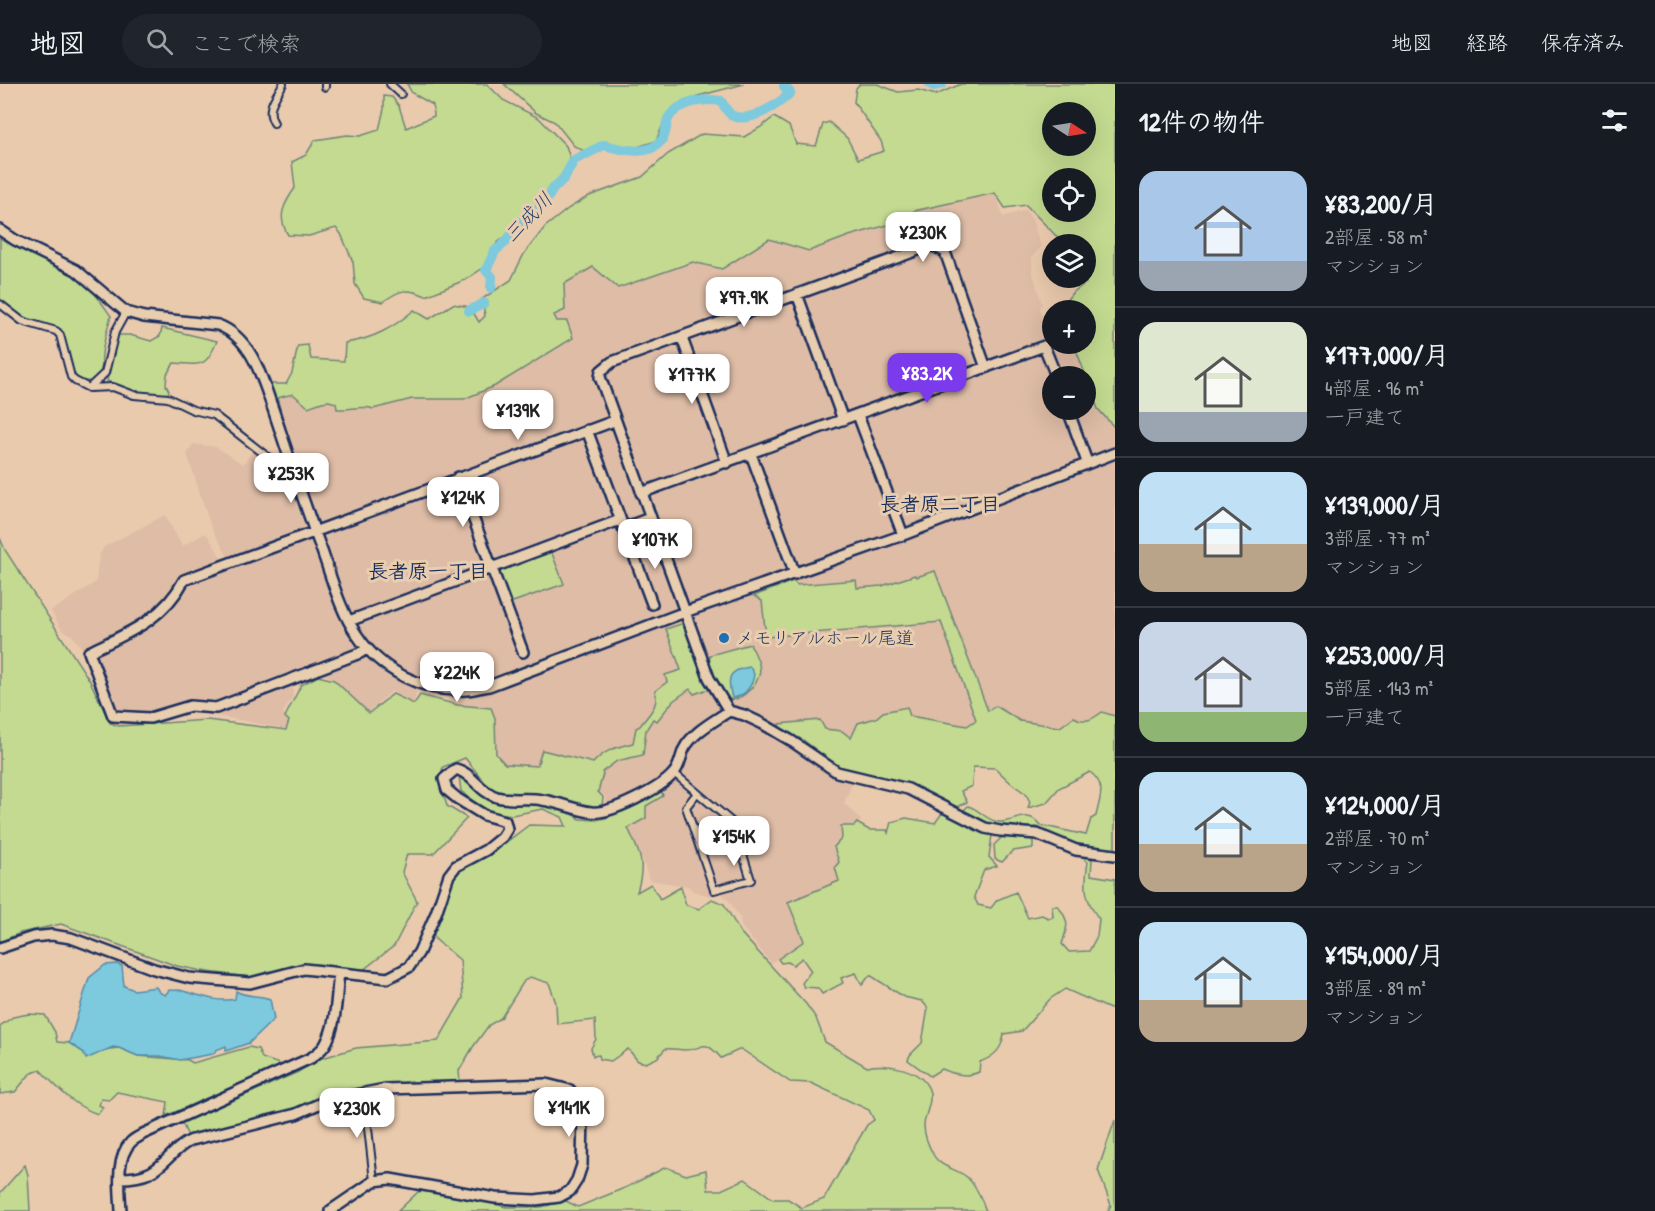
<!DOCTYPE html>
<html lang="ja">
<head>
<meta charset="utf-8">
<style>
	body { margin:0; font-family:"Patrick Hand","Klee One",sans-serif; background:#20242c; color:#f1f3f6; height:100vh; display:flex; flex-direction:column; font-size:22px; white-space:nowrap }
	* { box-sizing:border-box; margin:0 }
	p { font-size:20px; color:#9ea1a6 }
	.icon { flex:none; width:33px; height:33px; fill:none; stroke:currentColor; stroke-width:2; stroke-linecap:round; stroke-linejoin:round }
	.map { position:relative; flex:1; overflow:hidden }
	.sheet { display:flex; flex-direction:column; background:#171b24; width:540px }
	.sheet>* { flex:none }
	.needle { width:39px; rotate:102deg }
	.buttons { position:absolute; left:1042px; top:18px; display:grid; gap:12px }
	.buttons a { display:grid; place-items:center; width:54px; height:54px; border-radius:50%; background:#171b24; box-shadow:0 6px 24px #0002; font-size:30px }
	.price { position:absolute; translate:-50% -51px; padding:0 14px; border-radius:12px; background:#fff; color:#222; font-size:20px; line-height:39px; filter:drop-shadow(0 2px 3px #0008) }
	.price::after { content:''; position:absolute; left:50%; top:36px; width:18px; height:14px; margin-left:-9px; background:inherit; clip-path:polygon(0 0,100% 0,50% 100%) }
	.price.selected { background:#7c3aed; color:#fff }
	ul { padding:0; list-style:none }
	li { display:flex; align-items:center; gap:18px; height:150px; padding:0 24px }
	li+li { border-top:2px solid #363941 }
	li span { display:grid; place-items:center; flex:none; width:168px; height:120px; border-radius:18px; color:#555 }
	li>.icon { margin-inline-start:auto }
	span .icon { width:72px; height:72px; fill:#fffc; stroke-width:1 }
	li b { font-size:26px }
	h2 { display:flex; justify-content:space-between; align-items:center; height:72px; padding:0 24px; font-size:26px }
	header { display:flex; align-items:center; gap:36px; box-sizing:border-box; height:84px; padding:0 30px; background:#171b24; border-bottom:2px solid #363941 }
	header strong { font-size:28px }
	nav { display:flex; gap:33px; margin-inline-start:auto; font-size:21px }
	.search { width:420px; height:54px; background:#20242c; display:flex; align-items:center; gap:15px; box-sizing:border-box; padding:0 21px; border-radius:33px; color:#9ea1a6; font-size:22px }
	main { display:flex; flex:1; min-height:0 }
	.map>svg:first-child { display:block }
	.built { fill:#debca6; fill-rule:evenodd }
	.green { fill:#c3da90; stroke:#6f8477; stroke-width:1.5; fill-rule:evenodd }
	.water { fill:#7dc9dd; stroke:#568baa; stroke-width:1.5 }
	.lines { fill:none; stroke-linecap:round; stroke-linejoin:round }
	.river { stroke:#7dc9dd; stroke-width:10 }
	.street-casing { stroke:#1b2f5e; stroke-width:10 }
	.secondary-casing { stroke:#1b2f5e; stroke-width:14 }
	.street { stroke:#e8cdaf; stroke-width:6 }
	.secondary { stroke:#e8cdaf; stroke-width:9 }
	.poi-dot { fill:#1f6fb2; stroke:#e8cdaf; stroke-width:2 }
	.labels { text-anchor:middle; stroke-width:6; stroke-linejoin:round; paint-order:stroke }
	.poi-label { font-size:18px; fill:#1b2f5e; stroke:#e8cdaf; text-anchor:start }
	.water-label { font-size:20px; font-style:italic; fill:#253e6b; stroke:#e8cdaf }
	.neighbourhood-label { font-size:20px; font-weight:bold; fill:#1b2f5e; stroke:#e8cdaf }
</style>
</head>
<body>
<header>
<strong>地図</strong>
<div class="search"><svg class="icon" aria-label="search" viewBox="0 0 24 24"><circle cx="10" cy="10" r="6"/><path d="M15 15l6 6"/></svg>ここで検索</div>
<nav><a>地図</a><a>経路</a><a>保存済み</a></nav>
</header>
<main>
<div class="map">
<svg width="1115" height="1127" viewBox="0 0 1115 1127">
	<rect width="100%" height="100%" fill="#eacaad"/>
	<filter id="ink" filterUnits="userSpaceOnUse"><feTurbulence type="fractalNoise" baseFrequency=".0167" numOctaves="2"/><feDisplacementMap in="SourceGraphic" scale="12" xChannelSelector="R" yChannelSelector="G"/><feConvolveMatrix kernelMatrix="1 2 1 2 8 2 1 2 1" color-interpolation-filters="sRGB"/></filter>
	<g filter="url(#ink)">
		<path class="built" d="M996 109 1003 133 1025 126 1032 136 1041 163 1032 173V187L1042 220 1040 224 1050 265 1065 260H1074L1098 325 1115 344V632L1103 628 1090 636 1080 637 1074 633 1060 643 1020 637 996 622 967 642 910 632 907 623 883 628 876 634 858 639 852 655 842 647 780 645 803 656 837 682 852 687 853 698 844 719 861 736 834 763 839 779 835 783 840 797 828 803 804 857 771 879 741 842 740 834 730 818 721 809 710 812 693 807 688 802 649 796 642 774 627 744 646 722 663 713 614 727 607 720 605 712 598 708 603 690 542 666 538 682 505 680 496 670 495 634 491 624 458 621 459 616 436 612 417 606 414 619 392 607 368 628 334 595 318 588 293 601V613L283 628 285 633 289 637 286 645 192 627 152 638 118 641 111 637 85 568 72 551 62 546 51 527 96 498 99 471 104 463 165 431 182 462 206 449 221 473H228L211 443 187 370 193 360 216 363 243 380 254 365 282 387 295 381 283 344 285 342 277 314 293 310 308 323 329 317 357 325 412 315H464L495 302 573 255 557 237 554 231 565 226 564 200 593 183 618 204 693 178 722 185 769 154 809 167 914 127ZM1053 292H1086V326H1053Z"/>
		<path class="green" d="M407 0H487L503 16 539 34 566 62 571 77 567 90 543 124 497 159 483 184 465 196 426 212C407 204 400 205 383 218L364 214 355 200 353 178 341 150 336 144 309 152 288 151C277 133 283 121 295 104L292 78 306 71 315 56 347 51 360 52 379 46 384 25V12L392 13 399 22 406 44 434 32 433 21 412 9Z
			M504 0H744L698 12 663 40 656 57 631 65 604 61 586 68 574 62 555 38 536 29Z
			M860 0H877L898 8 918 6 936 11 961 0H1115V344L1098 325 1074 260H1086V226H1059L1072 209 1086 199 1085 194 1086 160H1064L1026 121 1005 124 995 109 914 127 912 134 849 152 809 167 769 155 722 185 693 178 618 204 593 183 564 200 565 226 554 231 557 237H567L573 254 495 302 464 315H412L373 325C364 321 349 326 337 325L336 319 329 317 322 318 308 323 293 310 277 314 285 342 283 344 264 292 267 293 270 300H286L292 289 298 262 308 261 311 275 344 277 345 259C373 255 393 244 414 226L429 235 453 220 470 223 479 238 485 232 482 215 511 196 524 170 545 143 569 124 589 112 642 93 668 70 702 50 744 53 761 43 774 33 789 42 796 60 816 62 823 40 829 38 847 54 858 75 884 67 881 57 854 18 856 4ZM1053 28H1086V62H1053ZM1053 94H1086V128H1053Z
			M0 152C24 169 52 176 76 192 91 202 101 218 111 232 108 244 103 258 102 270 101 276 103 283 100 289 94 302 79 298 72 289L69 269 61 245 23 235 0 219Z
			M162 244 217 257C206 284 202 281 174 279L167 290 166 301 169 307 167 312 154 309 141 310 107 297 112 265 118 251H130L151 257 160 252Z
			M0 454 5 466 90 597 110 639 119 642 207 636 286 646 289 637 285 633 301 601 318 592 334 596 369 629 393 610 414 620 420 611 458 621 491 624 495 634 496 670 505 680 537 682 542 666 593 679C605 666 616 663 633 659L636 644 640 642C648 631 660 621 655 607L667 598 665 591 681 586 666 545 681 540 684 542 708 605 694 610 690 605 673 617 657 637 653 635 646 646 643 671 617 677 602 688 603 690 598 708 603 713 602 722 593 724 539 710 507 711 490 705 465 674 443 683 439 696 447 722 467 734 433 770H407L402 788 417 817 394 862 363 886 302 881 257 894 208 888 177 882 61 840 20 849 0 858Z
			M551 467 564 500 510 519 499 492 501 487Z
			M935 487 988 627 996 622 1020 637 1060 643 1074 633C1085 640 1093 635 1102 628L1115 632V766C1087 764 1061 758 1037 743L1024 745 988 742 962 728 968 722C980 725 986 737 999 738 1015 739 1028 724 1040 741L1086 751 1091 735 1096 732C1100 713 1107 701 1090 688L1059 704 1046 719 1028 724 1030 718 1026 710 1011 699 995 684 973 683 972 702 961 707 967 718 956 724 914 703 837 682 803 656 780 645 779 640 820 636 825 645 842 647 851 654 858 639 876 634 883 628 907 623 910 632 967 642 976 636 941 538 766 553 762 517 754 512 793 497 797 501 856 496 857 504 882 502 915 491 916 493Z
			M750 560C762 581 766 593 745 610 740 614 735 617 728 615 719 601 707 588 710 571Z
			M459 692 464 693 491 717 501 720 537 719 572 729 580 735 596 736 609 733 614 727 661 705 663 712 646 722V734L628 744C640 770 646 778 637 808L651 800 660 815 681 803 686 821 699 825 712 815 724 820 740 848 806 920 816 934 825 958 867 983C887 979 924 984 930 1009 932 1019 925 1030 924 1041 924 1051 929 1063 934 1072 941 1084 959 1085 968 1094 976 1102 982 1116 986 1127H398L418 1108 438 1105 506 1123H541L566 1117 578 1123 627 1103 666 1083 686 1091 706 1086 708 1106H721L745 1095 773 1115H788L802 1124 824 1115 867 1041 874 1036 869 1026 811 999 790 998 741 965 721 974C702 952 705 966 685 966 678 966 672 964 665 965L657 974 646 979 638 977 628 965 611 977 600 975 599 971 593 972 591 964 596 955 595 936 557 940 556 919 549 899 530 893 524 897 501 934 489 941 473 963 459 987 460 997 384 1002 188 1052 182 1039 298 988 319 975 356 964 438 957 463 914 460 876 435 855 433 848 454 794 458 787 489 771 529 741 566 742 562 733 543 725 512 731 486 727 461 707Z
			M943 728 992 751 989 773 997 782 984 786 974 813 978 821 991 824 997 816 1016 808 1028 834 1042 831 1048 834 1053 833 1052 822H1058C1070 838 1068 842 1062 860L1069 868 1089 867 1097 852 1099 835C1084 815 1084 802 1088 778L1085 776V772L1092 775 1091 791 1115 795V924L1110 925 1065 905 1050 915 1022 947 1004 950C1002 965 995 972 980 978L979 988C967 994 953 990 941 985L930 992 908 976 910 971 922 959 928 924 922 917 904 913 870 891 862 901 856 889 841 894 843 899 822 910 818 904 804 903 802 899 811 887 802 874 793 881 788 878 781 879 778 875 804 857 788 818 839 797 835 783 839 778 834 763 842 754 841 742H854L857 739 869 746H887L888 749 891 738 906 734 935 739Z
			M1003 752 1033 755V764L1013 767 1002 778 995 775 994 761Z
			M29 930 45 931 55 948 57 958 69 959 83 968 119 964 138 972 188 976 193 979 249 963 258 965 262 974 282 981 166 1032 168 1018 117 1008 109 1016 101 1015 99 1021 103 1023 98 1030C73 1022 58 1004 40 986L30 990 15 1008 0 1010V942L13 933Z
			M1115 1036V1127H1108L1111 1121 1098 1086Z
			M25 1081 28 1091 30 1127H0V1109Z"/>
		<path class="water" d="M750 583 754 590C753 601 745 613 732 614 727 595 727 586 750 583Z
			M117 880 122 882 124 902 134 906 156 903 159 908 165 911 169 906C173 907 179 905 183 907 199 911 218 919 235 915L236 907C247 914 258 910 270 915L274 935 249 959 226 967V962L216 966 213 970 180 976 160 972H138L119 964 113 963 86 975 83 968 69 959 89 894 105 881Z"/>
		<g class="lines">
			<path class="river" d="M930 0 934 2 942 0
				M491 204 492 193 486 186 495 167 506 158 526 132 544 120 553 105 564 94 574 76 604 61C622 65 647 74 662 56 667 49 665 40 669 33 679 18 705 14 721 17 725 22 727 29 733 32 751 39 779 20 790 9L784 2
				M469 227 484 219"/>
			<g class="street-casing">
				<path id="street" d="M325 0V3
					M390 0 401 10
					M274 39C265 25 276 13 283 0
					M0 220 22 237 56 247 60 251 71 293 75 297 89 304 113 303 134 311 168 314 193 326 214 331 282 384 293 383
					M89 304 105 289 115 248 126 228
					M674 689 733 739 751 796 714 806 686 723 697 709
					M364 1009 374 1097"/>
			</g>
			<g class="secondary-casing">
				<path id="secondary" d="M0 146 15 156 76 186 126 228 144 233 218 241C252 254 262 294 273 325 289 373 304 420 322 467 332 495 340 527 357 551 380 586 424 609 466 606 473 606 481 603 489 602L685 528 903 451 1115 369
					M797 210 843 336
					M682 254 727 379
					M986 284 945 168 932 161 612 278 601 287 600 293 709 594 729 627 744 631 763 640 790 656 837 688 908 705 985 744 1000 747 1037 750 1076 766 1115 771
					M1068 326 1087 378
					M858 331 903 451
					M587 346 652 520
					M751 370 795 490
					M458 393 523 568
					M641 409 1044 262 1056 292
					M623 444 650 434
					M349 537 620 436
					M367 564 360 569 216 624 190 622 150 634 113 632 89 568C128 549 163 536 184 496L614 337
					M0 864 33 853 52 851 71 854 154 885 189 894 250 899 304 885 388 894 409 883 419 868 436 829 449 791 456 782 486 766 502 753 507 745 505 737 484 731 458 715 447 706 444 695 456 685C472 689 479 708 497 713 511 717 528 713 542 716 559 718 575 726 591 728 610 731 661 704 673 690 680 683 680 674 684 665 693 648 713 638 729 627
					M120 1094C130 1094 141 1093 149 1089 166 1081 174 1063 192 1056L296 1030 328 1016 385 1005 546 1000 570 1006 583 1026 582 1081 577 1096 570 1107 559 1113 535 1116 495 1114 390 1095 374 1097 330 1127
					M121 1127C120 1107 115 1074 131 1058 134 1055 139 1053 143 1050L311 974C316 970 322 966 325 961 337 941 336 912 339 889"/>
			</g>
			<use href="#street" class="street"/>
			<use href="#secondary" class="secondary"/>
		</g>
	</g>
	<circle class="poi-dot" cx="724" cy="554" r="6"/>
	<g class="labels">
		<g class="poi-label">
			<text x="736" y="560">メモリアルホール尾道</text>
		</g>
		<g class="water-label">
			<text transform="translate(528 133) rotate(-46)" y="7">三成川</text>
		</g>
		<g class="neighbourhood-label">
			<text x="940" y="427">長者原二丁目</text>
			<text x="428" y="494">長者原一丁目</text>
		</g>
	</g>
</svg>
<div class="buttons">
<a><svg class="needle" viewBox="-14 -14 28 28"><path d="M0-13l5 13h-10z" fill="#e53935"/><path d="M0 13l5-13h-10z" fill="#9ea1a6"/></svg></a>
<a><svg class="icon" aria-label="locate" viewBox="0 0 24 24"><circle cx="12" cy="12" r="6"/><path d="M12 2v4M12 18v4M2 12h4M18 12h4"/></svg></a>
<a><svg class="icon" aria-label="layers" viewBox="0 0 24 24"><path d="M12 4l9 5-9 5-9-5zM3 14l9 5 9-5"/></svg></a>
<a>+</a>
<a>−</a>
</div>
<b class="price" style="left:923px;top:179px">¥230K</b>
<b class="price" style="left:744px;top:244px">¥97.9K</b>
<b class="price selected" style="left:927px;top:320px">¥83.2K</b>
<b class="price" style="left:692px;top:321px">¥177K</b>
<b class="price" style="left:518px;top:357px">¥139K</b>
<b class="price" style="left:291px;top:420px">¥253K</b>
<b class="price" style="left:463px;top:444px">¥124K</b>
<b class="price" style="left:655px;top:486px">¥107K</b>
<b class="price" style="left:457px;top:619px">¥224K</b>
<b class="price" style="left:734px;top:783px">¥154K</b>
<b class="price" style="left:569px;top:1054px">¥141K</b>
<b class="price" style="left:357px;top:1055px">¥230K</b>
</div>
<section class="sheet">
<h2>12件の物件<svg class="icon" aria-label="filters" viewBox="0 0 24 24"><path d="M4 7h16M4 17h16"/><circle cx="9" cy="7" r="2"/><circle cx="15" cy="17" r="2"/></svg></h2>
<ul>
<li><span style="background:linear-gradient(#a9c7e8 75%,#9aa5b1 0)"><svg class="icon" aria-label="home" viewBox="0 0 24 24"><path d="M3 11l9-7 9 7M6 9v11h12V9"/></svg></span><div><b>¥83,200/月</b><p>2部屋 · 58 m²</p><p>マンション</p></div></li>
<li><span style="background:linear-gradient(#dfe7d0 75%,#9aa5b1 0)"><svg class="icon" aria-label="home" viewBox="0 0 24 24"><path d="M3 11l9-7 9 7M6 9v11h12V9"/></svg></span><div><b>¥177,000/月</b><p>4部屋 · 96 m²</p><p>一戸建て</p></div></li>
<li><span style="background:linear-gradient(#bfe0f5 60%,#b9a48a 0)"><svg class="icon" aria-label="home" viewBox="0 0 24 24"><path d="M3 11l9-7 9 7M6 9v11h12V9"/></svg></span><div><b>¥139,000/月</b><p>3部屋 · 77 m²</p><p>マンション</p></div></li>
<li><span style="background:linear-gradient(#c9d6e8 75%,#8fb573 0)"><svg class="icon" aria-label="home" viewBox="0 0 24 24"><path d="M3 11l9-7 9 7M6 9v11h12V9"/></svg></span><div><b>¥253,000/月</b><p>5部屋 · 143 m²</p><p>一戸建て</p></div></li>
<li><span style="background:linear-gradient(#bfe0f5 60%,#b9a48a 0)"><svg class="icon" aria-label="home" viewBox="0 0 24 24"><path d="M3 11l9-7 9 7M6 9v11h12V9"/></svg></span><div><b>¥124,000/月</b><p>2部屋 · 70 m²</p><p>マンション</p></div></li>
<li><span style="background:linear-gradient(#bfe0f5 65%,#b9a48a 0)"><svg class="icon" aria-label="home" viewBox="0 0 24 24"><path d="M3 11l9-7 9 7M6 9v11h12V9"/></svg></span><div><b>¥154,000/月</b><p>3部屋 · 89 m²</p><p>マンション</p></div></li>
</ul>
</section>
</main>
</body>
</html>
